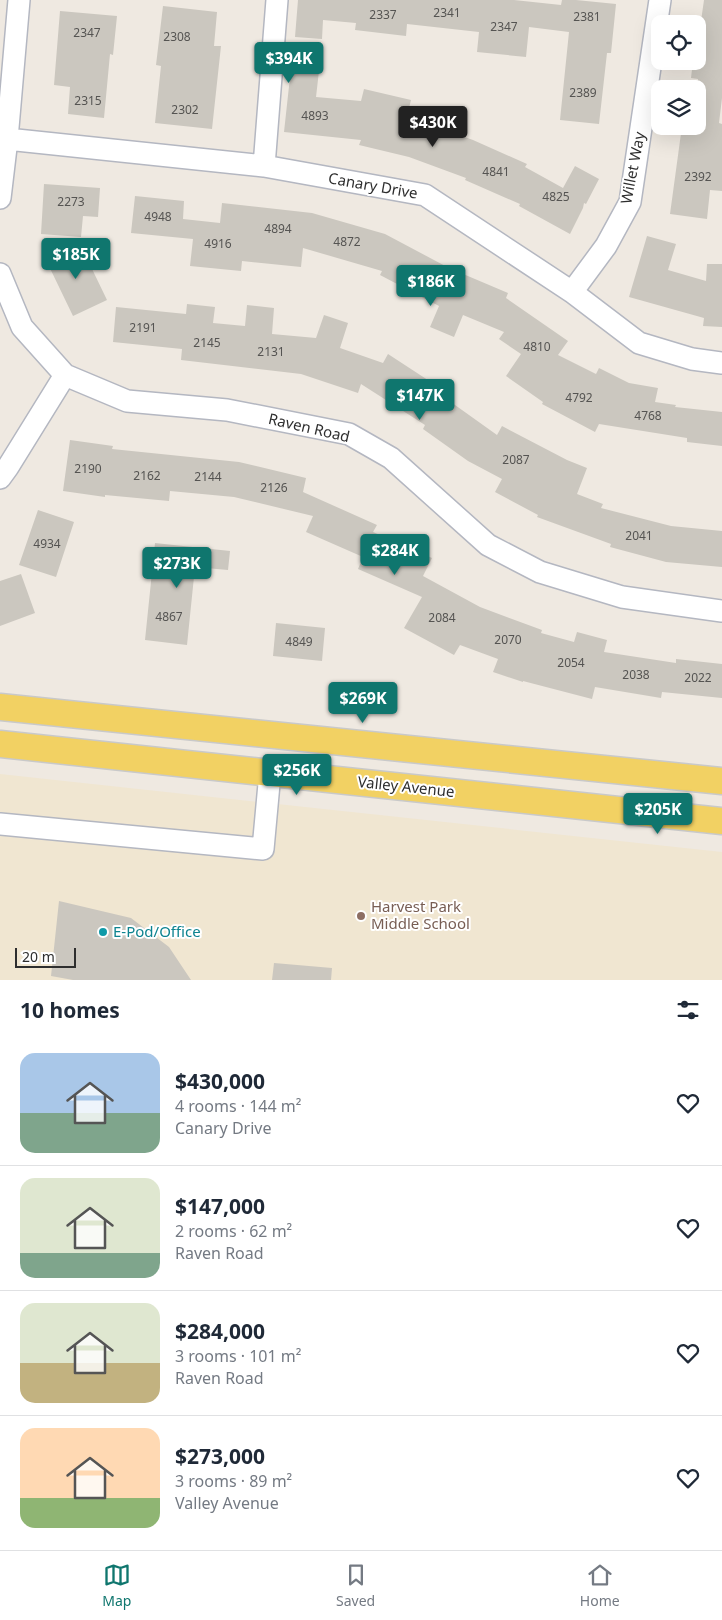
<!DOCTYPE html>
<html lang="en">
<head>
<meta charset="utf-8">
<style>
	body { margin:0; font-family:"Noto Sans",sans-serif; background:#f2f2f3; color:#1f2937; height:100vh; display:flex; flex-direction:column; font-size:19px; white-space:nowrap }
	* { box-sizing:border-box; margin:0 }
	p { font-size:16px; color:#747a83 }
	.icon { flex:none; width:28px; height:28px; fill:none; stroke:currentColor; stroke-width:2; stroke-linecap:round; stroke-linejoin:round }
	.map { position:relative; height:980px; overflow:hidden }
	.sheet { display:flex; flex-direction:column; background:#fff; flex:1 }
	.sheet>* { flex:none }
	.controls { position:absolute; left:651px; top:15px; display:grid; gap:10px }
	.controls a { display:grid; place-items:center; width:55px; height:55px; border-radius:10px; background:#fff; box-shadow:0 5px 20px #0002; font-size:25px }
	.scale { position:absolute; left:15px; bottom:12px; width:61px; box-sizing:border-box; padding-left:5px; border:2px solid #2e2e2e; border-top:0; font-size:14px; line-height:18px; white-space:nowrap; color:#2e2e2e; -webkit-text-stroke:4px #fff; paint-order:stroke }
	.price { position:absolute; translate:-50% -42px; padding:0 11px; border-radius:5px; background:#0f766e; color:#fff; font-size:16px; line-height:32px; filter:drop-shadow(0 1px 2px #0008) }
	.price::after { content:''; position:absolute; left:50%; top:30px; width:15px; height:11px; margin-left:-8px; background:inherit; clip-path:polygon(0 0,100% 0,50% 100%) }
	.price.active { background:#222; color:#fff }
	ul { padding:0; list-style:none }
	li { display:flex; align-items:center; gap:15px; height:125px; padding:0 20px }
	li+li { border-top:1px solid #e0e1e3 }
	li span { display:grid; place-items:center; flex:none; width:140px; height:100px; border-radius:15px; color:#555 }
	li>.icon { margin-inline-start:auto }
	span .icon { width:60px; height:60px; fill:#fffc; stroke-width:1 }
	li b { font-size:21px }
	h2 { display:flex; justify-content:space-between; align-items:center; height:60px; padding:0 20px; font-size:21px }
	.tab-bar { display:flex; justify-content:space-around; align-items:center; height:70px; border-top:1px solid #e0e1e3; background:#fff; font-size:14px; color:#747a83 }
	.tab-bar a { display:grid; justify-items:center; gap:2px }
	.tab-bar .active { color:#0f766e }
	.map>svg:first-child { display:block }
	.education { fill:#f0e6d1 }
	.building { fill:#cbc7bf }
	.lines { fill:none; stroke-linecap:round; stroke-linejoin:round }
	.minor-casing { stroke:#b4b7c1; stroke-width:24 }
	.major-casing { stroke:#c9c9c9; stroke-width:29 }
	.minor { stroke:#fff; stroke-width:21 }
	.major { stroke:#f2d163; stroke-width:26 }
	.education-dot { fill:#8d6e63; stroke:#fff; stroke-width:2 }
	.culture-dot { fill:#0f9aa8; stroke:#fff; stroke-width:2 }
	.labels { text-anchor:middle; stroke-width:4; stroke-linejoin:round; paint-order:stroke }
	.number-label { font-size:12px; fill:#555452 }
	.street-label { font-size:15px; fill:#2e2e2e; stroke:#fff }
	.education-label { font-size:15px; fill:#785e54; stroke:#fff; text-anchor:start }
	.culture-label { font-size:15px; fill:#0d838f; stroke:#fff; text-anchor:start }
</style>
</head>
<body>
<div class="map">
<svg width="722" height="980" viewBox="0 0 722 980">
	<rect width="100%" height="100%" fill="#efe9e1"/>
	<path class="education" d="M0 774 722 852V980H0Z"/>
	<path class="building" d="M298 0H514L561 5 562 0H576L616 4 611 53H607L599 124 560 120 569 32 529 27 526 57 477 52 479 32 407 24 406 36 355 30 356 23 323 20 322 39 295 37Z
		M704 0H722V98L719 123 722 124V191L710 190 707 219 670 214 682 126H698V79L691 78 693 61H698V21H701Z
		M163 6 217 12 214 46H221L212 129 155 123 161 66 156 65Z
		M60 11 117 16 113 55 110 54 104 118 68 114 70 87 54 85Z
		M291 68 319 71 316 97 361 101 364 89 411 100 407 116 473 140 527 164 525 167 563 188 575 166 599 179 586 204 584 203 583 208 570 234 519 206 520 204 465 180 466 178 409 157 359 145 361 140 284 132Z
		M44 184 100 188 98 217 83 216 81 237 41 234Z
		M135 196 184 201 183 219 220 223 222 203 312 213 385 234 449 268 508 293 506 298 568 341 558 355 596 374 599 368 629 383 658 388 655 402 676 405 675 407 722 412V446L687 442V438L599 424 595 432 542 404 543 402 506 376 521 354 499 339 504 332 463 315 454 337 430 327 439 306 380 275 382 271 303 248 301 267 242 261 241 271 190 266 193 239 131 233Z
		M647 236 676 244 668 270 706 281 707 264H722V327L703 326 704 318 629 297Z
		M80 244 107 300 73 316 46 260Z
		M187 304 215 307 213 323 245 326 247 305 274 308 272 334 316 338 324 315 348 323 340 348 383 363 388 354 437 386 434 390 497 435 502 426 567 460 587 468 577 494 603 504 601 508 671 526 722 531V567L666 562 610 547 611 544 537 517 538 515 495 492 502 479 468 461 423 429 425 425 361 384 358 393 301 374 181 360 182 349 113 342 116 307 186 314Z
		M70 440 113 446 112 449 239 462 306 478 303 492 377 525 373 532 432 558 423 576 480 607 542 630 541 633 574 642 577 632 607 640 604 652 676 663V659L722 664V698L662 692 661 698 595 687 592 699 523 681V682L493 672 498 659 460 645 454 655 404 628 422 597 358 569 363 557 306 532 313 516 234 497 170 491 169 501 105 495V497L63 491Z
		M38 510 74 522 56 577 19 565Z
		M155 543 230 551 228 570 195 567 187 645 145 640Z
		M21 574 35 613 0 626V581Z
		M276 623 325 628 322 661 273 656Z
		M59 901 131 918 169 947 191 980H73L51 976Z
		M274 963 332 968 331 980H272Z"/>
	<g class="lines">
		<g class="minor-casing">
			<path id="minor" d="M7 139 264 166 425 195 572 292 639 343 692 359 722 363
				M264 166 277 0
				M0 198 7 139 19 0
				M0 274 22 327 65 375 127 401 227 410 349 434 391 458 488 545 540 572 622 597 722 611
				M572 292 606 246 630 202 660 0
				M0 478 8 467 65 375
				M0 824 263 849 270 773"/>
		</g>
		<g class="major-casing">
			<path id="major" d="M0 707 722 781
				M0 744 722 821"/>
		</g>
		<use href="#minor" class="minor"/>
		<use href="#major" class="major"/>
	</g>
	<circle class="education-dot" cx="361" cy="916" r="5"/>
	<circle class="culture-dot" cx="103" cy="932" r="5"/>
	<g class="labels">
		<g class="number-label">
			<text x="447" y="17">2341</text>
			<text x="383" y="19">2337</text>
			<text x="587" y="21">2381</text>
			<text x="504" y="31">2347</text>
			<text x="87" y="37">2347</text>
			<text x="177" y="41">2308</text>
			<text x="583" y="97">2389</text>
			<text x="88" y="105">2315</text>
			<text x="185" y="114">2302</text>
			<text x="315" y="120">4893</text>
			<text x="496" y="176">4841</text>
			<text x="698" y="181">2392</text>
			<text x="556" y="201">4825</text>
			<text x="71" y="206">2273</text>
			<text x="158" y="221">4948</text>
			<text x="278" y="233">4894</text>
			<text x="347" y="246">4872</text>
			<text x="218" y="248">4916</text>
			<text x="143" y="332">2191</text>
			<text x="207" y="347">2145</text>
			<text x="537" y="351">4810</text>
			<text x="271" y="356">2131</text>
			<text x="579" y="402">4792</text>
			<text x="648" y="420">4768</text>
			<text x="516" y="464">2087</text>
			<text x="88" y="473">2190</text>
			<text x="147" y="480">2162</text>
			<text x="208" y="481">2144</text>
			<text x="274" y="492">2126</text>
			<text x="639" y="540">2041</text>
			<text x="47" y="548">4934</text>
			<text x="169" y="621">4867</text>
			<text x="442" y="622">2084</text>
			<text x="508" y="644">2070</text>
			<text x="299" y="646">4849</text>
			<text x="571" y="667">2054</text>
			<text x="636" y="679">2038</text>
			<text x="698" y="682">2022</text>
		</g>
		<g class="street-label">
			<text transform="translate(633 168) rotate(-79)" y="5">Willet Way</text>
			<text transform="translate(373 186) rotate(10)" y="5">Canary Drive</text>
			<text transform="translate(309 428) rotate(13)" y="5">Raven Road</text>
			<text transform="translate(406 787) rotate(6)" y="5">Valley Avenue</text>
		</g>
		<g class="education-label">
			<text x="371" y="912">Harvest Park<tspan x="371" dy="17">Middle School</tspan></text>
		</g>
		<g class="culture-label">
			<text x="113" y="937">E-Pod/Office</text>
		</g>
	</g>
</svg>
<div class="controls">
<a><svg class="icon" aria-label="locate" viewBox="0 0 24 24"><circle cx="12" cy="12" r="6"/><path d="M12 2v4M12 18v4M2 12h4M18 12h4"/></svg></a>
<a><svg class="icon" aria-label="layers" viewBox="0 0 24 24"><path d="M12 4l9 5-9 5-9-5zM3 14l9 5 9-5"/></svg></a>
</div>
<div class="scale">20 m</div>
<b class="price" style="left:289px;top:84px">$394K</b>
<b class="price active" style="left:433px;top:148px">$430K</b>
<b class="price" style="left:76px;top:280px">$185K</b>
<b class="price" style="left:431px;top:307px">$186K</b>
<b class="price" style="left:420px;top:421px">$147K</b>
<b class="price" style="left:395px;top:576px">$284K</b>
<b class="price" style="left:177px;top:589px">$273K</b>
<b class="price" style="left:363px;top:724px">$269K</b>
<b class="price" style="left:297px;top:796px">$256K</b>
<b class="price" style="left:658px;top:835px">$205K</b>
</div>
<section class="sheet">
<h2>10 homes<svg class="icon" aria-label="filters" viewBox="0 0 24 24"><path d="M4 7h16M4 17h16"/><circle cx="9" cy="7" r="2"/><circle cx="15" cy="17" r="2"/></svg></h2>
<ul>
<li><span style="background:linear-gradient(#a9c7e8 60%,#7fa58c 0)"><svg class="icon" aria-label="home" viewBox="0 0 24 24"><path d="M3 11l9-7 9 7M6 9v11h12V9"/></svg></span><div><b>$430,000</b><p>4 rooms · 144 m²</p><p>Canary Drive</p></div><svg class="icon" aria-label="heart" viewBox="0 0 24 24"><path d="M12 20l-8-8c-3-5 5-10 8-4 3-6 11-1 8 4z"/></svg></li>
<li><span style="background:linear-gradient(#dfe7d0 75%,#7fa58c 0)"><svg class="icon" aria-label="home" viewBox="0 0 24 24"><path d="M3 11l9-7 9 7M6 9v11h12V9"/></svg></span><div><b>$147,000</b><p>2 rooms · 62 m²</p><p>Raven Road</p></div><svg class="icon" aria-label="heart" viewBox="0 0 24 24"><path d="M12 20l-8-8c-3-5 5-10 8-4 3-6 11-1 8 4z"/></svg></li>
<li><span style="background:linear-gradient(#dfe7d0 60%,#c2b280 0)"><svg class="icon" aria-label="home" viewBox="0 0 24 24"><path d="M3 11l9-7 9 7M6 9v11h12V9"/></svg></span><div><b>$284,000</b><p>3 rooms · 101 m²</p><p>Raven Road</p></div><svg class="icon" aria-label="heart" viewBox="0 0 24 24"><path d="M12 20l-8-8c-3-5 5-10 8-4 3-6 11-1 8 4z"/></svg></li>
<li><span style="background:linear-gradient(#ffd9b3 70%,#8fb573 0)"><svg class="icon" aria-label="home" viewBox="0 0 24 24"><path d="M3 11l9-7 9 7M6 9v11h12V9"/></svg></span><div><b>$273,000</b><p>3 rooms · 89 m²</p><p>Valley Avenue</p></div><svg class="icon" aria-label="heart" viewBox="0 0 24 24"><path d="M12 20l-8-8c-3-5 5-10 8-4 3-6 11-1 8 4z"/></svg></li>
</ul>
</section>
<nav class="tab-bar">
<a class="active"><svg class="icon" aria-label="map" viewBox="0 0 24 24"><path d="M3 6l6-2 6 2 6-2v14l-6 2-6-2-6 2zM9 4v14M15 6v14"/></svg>Map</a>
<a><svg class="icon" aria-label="saved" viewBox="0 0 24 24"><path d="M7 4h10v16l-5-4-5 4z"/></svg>Saved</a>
<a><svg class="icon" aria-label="home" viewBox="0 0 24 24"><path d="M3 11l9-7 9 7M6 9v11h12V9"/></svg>Home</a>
</nav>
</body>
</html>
